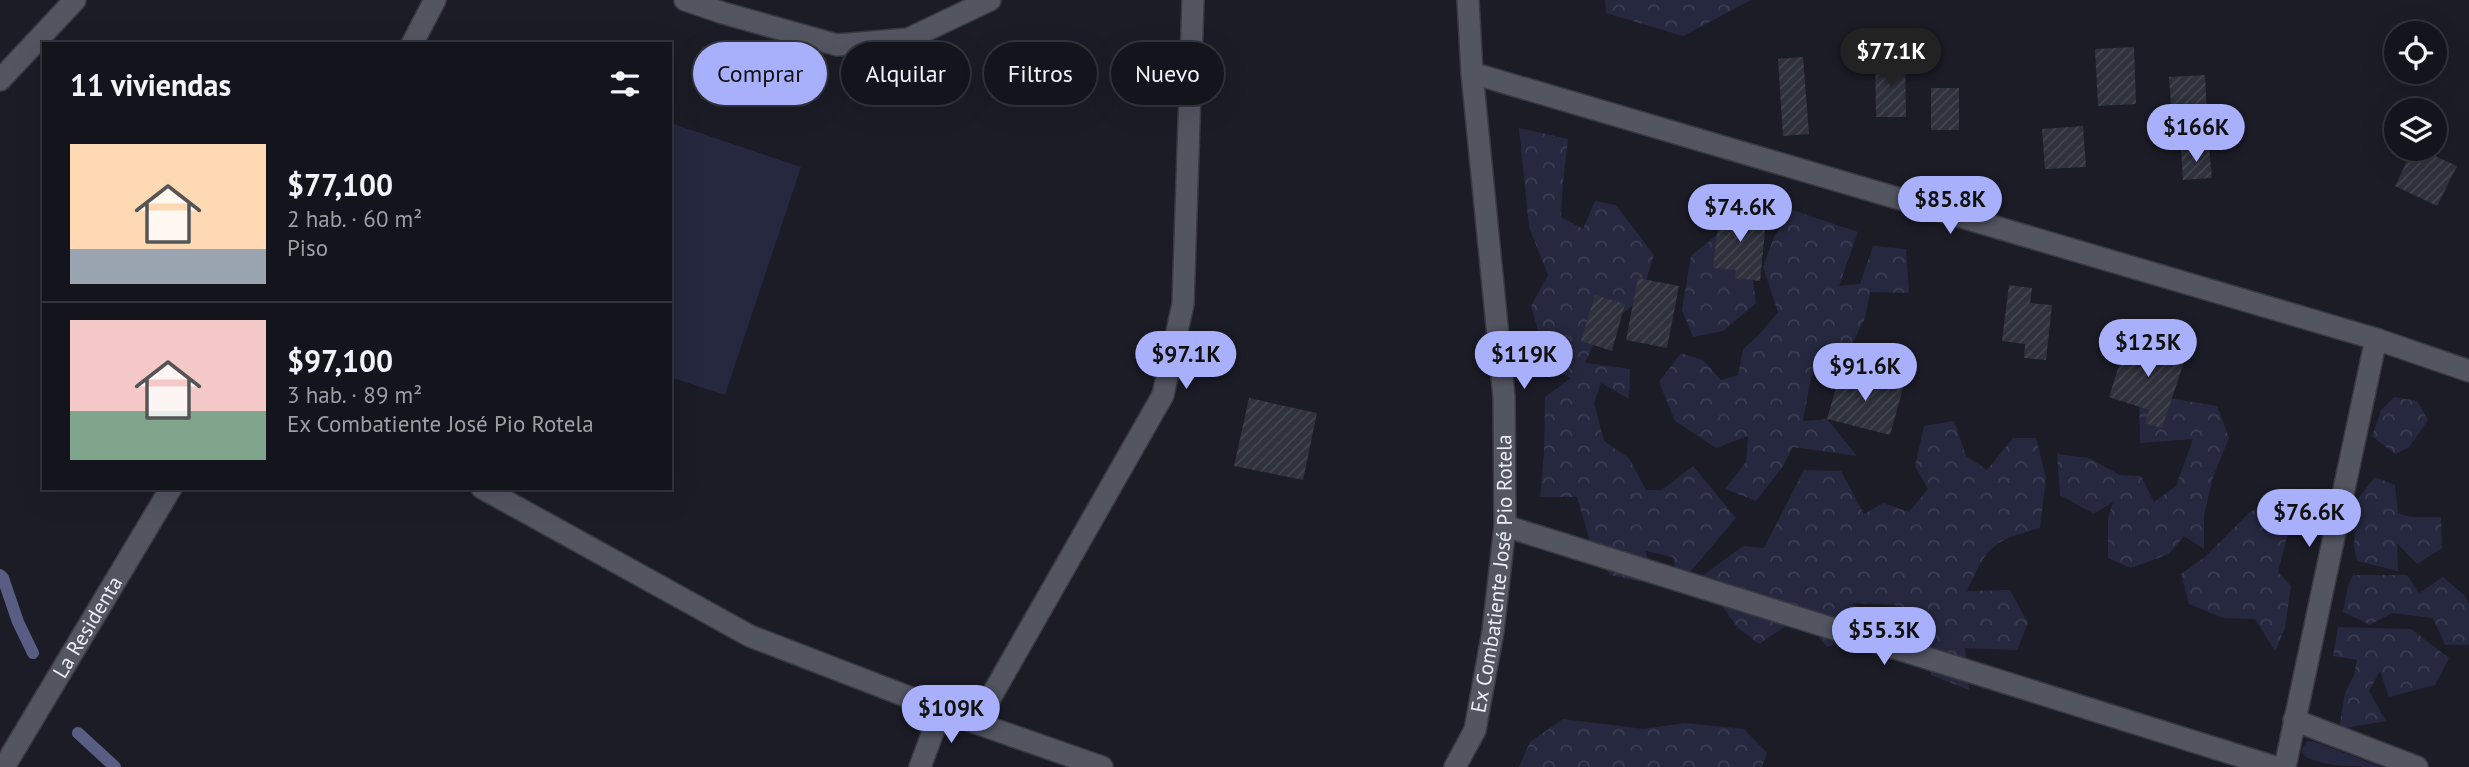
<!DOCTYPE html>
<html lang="es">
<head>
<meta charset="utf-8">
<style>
	body { margin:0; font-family:"PT Sans",sans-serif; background:#1d1e25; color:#f1f3f6; height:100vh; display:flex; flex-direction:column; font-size:26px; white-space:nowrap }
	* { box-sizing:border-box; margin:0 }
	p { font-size:23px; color:#9d9fa3 }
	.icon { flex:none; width:38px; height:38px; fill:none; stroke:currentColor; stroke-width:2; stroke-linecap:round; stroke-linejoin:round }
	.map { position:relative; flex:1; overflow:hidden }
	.details { position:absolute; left:42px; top:42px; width:630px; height:448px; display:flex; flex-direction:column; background:#14151c; border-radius:0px; box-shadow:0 7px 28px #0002,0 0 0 2px #33343b }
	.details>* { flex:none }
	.top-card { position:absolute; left:693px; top:42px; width:665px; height:63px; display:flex; gap:14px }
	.buttons { position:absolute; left:2384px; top:21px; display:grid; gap:14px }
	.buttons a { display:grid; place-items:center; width:63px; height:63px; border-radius:50%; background:#14151c; box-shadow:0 7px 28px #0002,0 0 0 2px #33343b; font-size:35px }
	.price { position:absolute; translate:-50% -60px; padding:0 16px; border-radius:24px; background:#a8b0fc; color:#111; font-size:23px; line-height:46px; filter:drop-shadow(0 2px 4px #0008) }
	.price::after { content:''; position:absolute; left:50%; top:42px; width:21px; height:16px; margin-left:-10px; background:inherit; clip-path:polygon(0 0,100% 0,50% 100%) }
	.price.current { background:#222; color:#fff }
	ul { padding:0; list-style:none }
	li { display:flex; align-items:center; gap:21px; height:175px; padding:0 28px }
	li+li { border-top:2px solid #33343b }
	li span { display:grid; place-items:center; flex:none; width:196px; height:140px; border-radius:0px; color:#555 }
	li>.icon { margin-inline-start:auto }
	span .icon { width:84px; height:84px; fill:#fffc; stroke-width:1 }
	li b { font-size:30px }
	h2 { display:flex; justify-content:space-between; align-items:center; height:84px; padding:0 28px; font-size:30px }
	.chip { padding:0 24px; border-radius:32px; background:#14151c; box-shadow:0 7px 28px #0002,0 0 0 2px #33343b; font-size:24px; line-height:63px }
	.chip.current { background:#a8b0fc; color:#111 }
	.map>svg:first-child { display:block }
	.grass { fill:#26283f }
	.park { fill:url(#park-crowns) }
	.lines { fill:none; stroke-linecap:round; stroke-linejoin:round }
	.stream { stroke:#585d84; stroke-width:12 }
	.building { fill:url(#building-hatch) }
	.minor-casing { stroke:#383941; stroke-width:24 }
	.minor { stroke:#535561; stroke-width:21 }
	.labels { text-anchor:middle; stroke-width:5; stroke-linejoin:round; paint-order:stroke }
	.street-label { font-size:21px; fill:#ebecf4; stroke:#12131c }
</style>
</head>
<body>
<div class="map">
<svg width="2469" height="767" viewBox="0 0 2469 767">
	<defs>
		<pattern id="park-crowns" width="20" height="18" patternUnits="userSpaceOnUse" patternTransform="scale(1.75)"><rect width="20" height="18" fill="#26283f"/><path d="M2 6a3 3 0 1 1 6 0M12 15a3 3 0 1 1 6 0" fill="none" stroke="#3b3d52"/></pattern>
		<pattern id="building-hatch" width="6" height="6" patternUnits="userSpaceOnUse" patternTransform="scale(1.75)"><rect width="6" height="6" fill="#2f313c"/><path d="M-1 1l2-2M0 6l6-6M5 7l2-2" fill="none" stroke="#43454f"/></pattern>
	</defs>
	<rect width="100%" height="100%" fill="#1b1c26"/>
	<path class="grass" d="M670 123 801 167 725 395 670 377Z
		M2308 741H2313L2381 767C2365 767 2279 767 2308 741Z"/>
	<path class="park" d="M1605 0H1751L1683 36 1606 13Z
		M1519 128 1568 139 1563 182 1561 217 1583 229 1595 201 1616 205 1654 255 1640 299 1599 333 1585 363 1630 369 1629 399 1601 383 1594 403 1604 441 1629 458 1646 490H1662L1693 466 1736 518 1678 586 1673 557 1646 551 1652 584 1610 575 1590 541 1577 497H1540L1544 453 1545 397 1571 378 1548 367 1531 306 1548 275 1529 227Z
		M1792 210 1858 232 1839 286 1860 284 1873 246 1906 249 1909 293 1870 292 1865 318 1846 356 1823 353 1811 377 1803 421 1827 419 1857 456 1793 447 1783 466 1756 501 1725 489 1746 462 1748 436 1716 448 1675 421 1659 382 1681 353 1703 360 1721 380 1738 375 1743 349 1759 335 1778 312 1763 267 1774 237Z
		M1719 233 1751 266 1756 303 1723 331 1693 337 1682 310 1691 256Z
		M2139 393 2217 406 2229 438 2213 477 2204 515V549L2184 536 2169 554 2131 568 2108 558V518L2113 502 2094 514 2060 495 2057 454 2089 458 2120 475 2141 476 2154 502 2176 486 2193 439 2140 443Z
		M2394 397 2417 401 2428 420 2409 447 2395 454 2372 436 2381 410Z
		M1954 421 1966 456 1987 470 2013 438H2036L2046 478 2040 528C1992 541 1988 545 1967 591L2010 590 2028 623 2017 650 1965 648 1969 690 1931 675 1925 633 1896 637V605L1853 603 1868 636 1827 647 1801 616 1759 644 1738 628 1701 577 1743 546 1764 548 1804 470 1841 471 1864 514 1883 503 1909 512 1928 489 1915 466 1924 426Z
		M2375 477 2395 485 2398 513 2410 517H2441L2442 548 2417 564 2397 543 2398 571 2357 561 2354 547 2356 501Z
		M2283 496 2290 525 2278 572 2291 586 2285 628 2275 651 2255 619 2223 618 2189 604 2181 574 2205 557 2250 512Z
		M2353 575H2407L2419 593 2443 577 2465 596 2469 604V645H2445L2433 618 2392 613 2370 625 2343 612 2348 586Z
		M2338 627 2411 629 2449 658 2435 685 2389 697 2380 671 2369 691 2386 721 2339 729 2345 693 2354 675 2357 660 2333 656Z
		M1563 719 1644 729 1684 723 1744 729 1767 753 1762 767H1519L1530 742Z"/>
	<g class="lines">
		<path class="stream" d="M0 575 3 578 18 622 33 653
			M78 733 115 767"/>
	</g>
	<path class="building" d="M2134 47 2136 104 2098 106 2095 49Z
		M1803 57 1809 134 1783 136 1778 59Z
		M1905 58 1906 117H1876L1875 59Z
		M2205 75 2207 114 2172 116 2169 77Z
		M1931 88H1959V130H1931Z
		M2083 126 2086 167 2045 169 2042 129Z
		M2209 147 2212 178 2183 180 2181 149Z
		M2413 149H2420L2457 166 2437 206 2395 186Z
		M1720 208 1747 210 1746 219 1766 221 1760 281 1735 278 1736 270 1713 268Z
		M1638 278 1679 286 1667 348 1626 340Z
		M2009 285 2032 288 2030 303 2052 305 2046 360 2024 358 2025 344 2002 341Z
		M1595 295 1625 304 1612 351 1581 341Z
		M2128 337 2186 356 2162 428 2145 423 2149 410 2109 397Z
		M1841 371 1903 388 1890 435 1827 419Z
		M1249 398 1317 413 1303 480 1234 466Z"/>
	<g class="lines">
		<g class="minor-casing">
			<g id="minor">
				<path d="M685 0 723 13 837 45 908 39 990 0"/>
				<path d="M412 44 435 0"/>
				<path d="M1472 73 2376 339 2469 371"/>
				<path d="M0 80 75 0"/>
				<path d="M482 488 750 636 976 723 1102 767"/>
				<path d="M1505 526 2275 767"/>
				<path d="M2294 720 2417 767"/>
				<path d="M976 723 1163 395 1183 304 1193 0"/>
				<path id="s1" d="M4 767 171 488"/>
				<path d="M920 767 941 710"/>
				<path id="s2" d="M1455 767 1475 730 1493 631 1505 526 1504 397 1472 73 1468 0"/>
				<path d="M2285 767 2376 339"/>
			</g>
		</g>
		<use href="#minor" class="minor"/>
	</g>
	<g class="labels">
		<g class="street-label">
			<text dy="7" stroke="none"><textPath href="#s2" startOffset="200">Ex Combatiente José Pio Rotela</textPath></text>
			<text dy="7" stroke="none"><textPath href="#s1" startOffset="163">La Residenta</textPath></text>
		</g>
	</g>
</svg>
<div class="buttons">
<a><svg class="icon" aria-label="locate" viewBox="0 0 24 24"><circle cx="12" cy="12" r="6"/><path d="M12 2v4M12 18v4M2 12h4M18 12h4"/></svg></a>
<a><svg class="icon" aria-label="layers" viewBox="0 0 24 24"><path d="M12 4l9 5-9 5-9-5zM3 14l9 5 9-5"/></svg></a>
</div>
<b class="price current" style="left:1891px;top:88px">$77.1K</b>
<b class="price" style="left:2196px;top:164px">$166K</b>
<b class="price" style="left:1950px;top:236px">$85.8K</b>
<b class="price" style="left:1740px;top:244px">$74.6K</b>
<b class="price" style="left:2148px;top:379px">$125K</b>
<b class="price" style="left:1186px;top:391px">$97.1K</b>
<b class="price" style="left:1524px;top:391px">$119K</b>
<b class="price" style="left:1865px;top:403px">$91.6K</b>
<b class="price" style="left:2309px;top:549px">$76.6K</b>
<b class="price" style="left:1884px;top:667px">$55.3K</b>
<b class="price" style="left:951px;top:745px">$109K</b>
<div class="top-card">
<a class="chip current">Comprar</a>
<a class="chip">Alquilar</a>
<a class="chip">Filtros</a>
<a class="chip">Nuevo</a>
</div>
<section class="details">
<h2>11 viviendas<svg class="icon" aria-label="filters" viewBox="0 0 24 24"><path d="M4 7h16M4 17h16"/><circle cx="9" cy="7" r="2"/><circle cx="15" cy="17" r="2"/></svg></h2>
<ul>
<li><span style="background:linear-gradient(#ffd9b3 75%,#9aa5b1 0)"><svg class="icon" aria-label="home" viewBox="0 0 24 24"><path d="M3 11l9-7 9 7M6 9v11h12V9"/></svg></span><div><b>$77,100</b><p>2 hab. · 60 m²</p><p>Piso</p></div></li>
<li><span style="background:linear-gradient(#f6c9c9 65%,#7fa58c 0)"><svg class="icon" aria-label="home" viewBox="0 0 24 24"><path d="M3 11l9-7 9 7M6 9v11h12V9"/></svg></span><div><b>$97,100</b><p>3 hab. · 89 m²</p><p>Ex Combatiente José Pio Rotela</p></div></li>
</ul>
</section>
</div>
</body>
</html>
